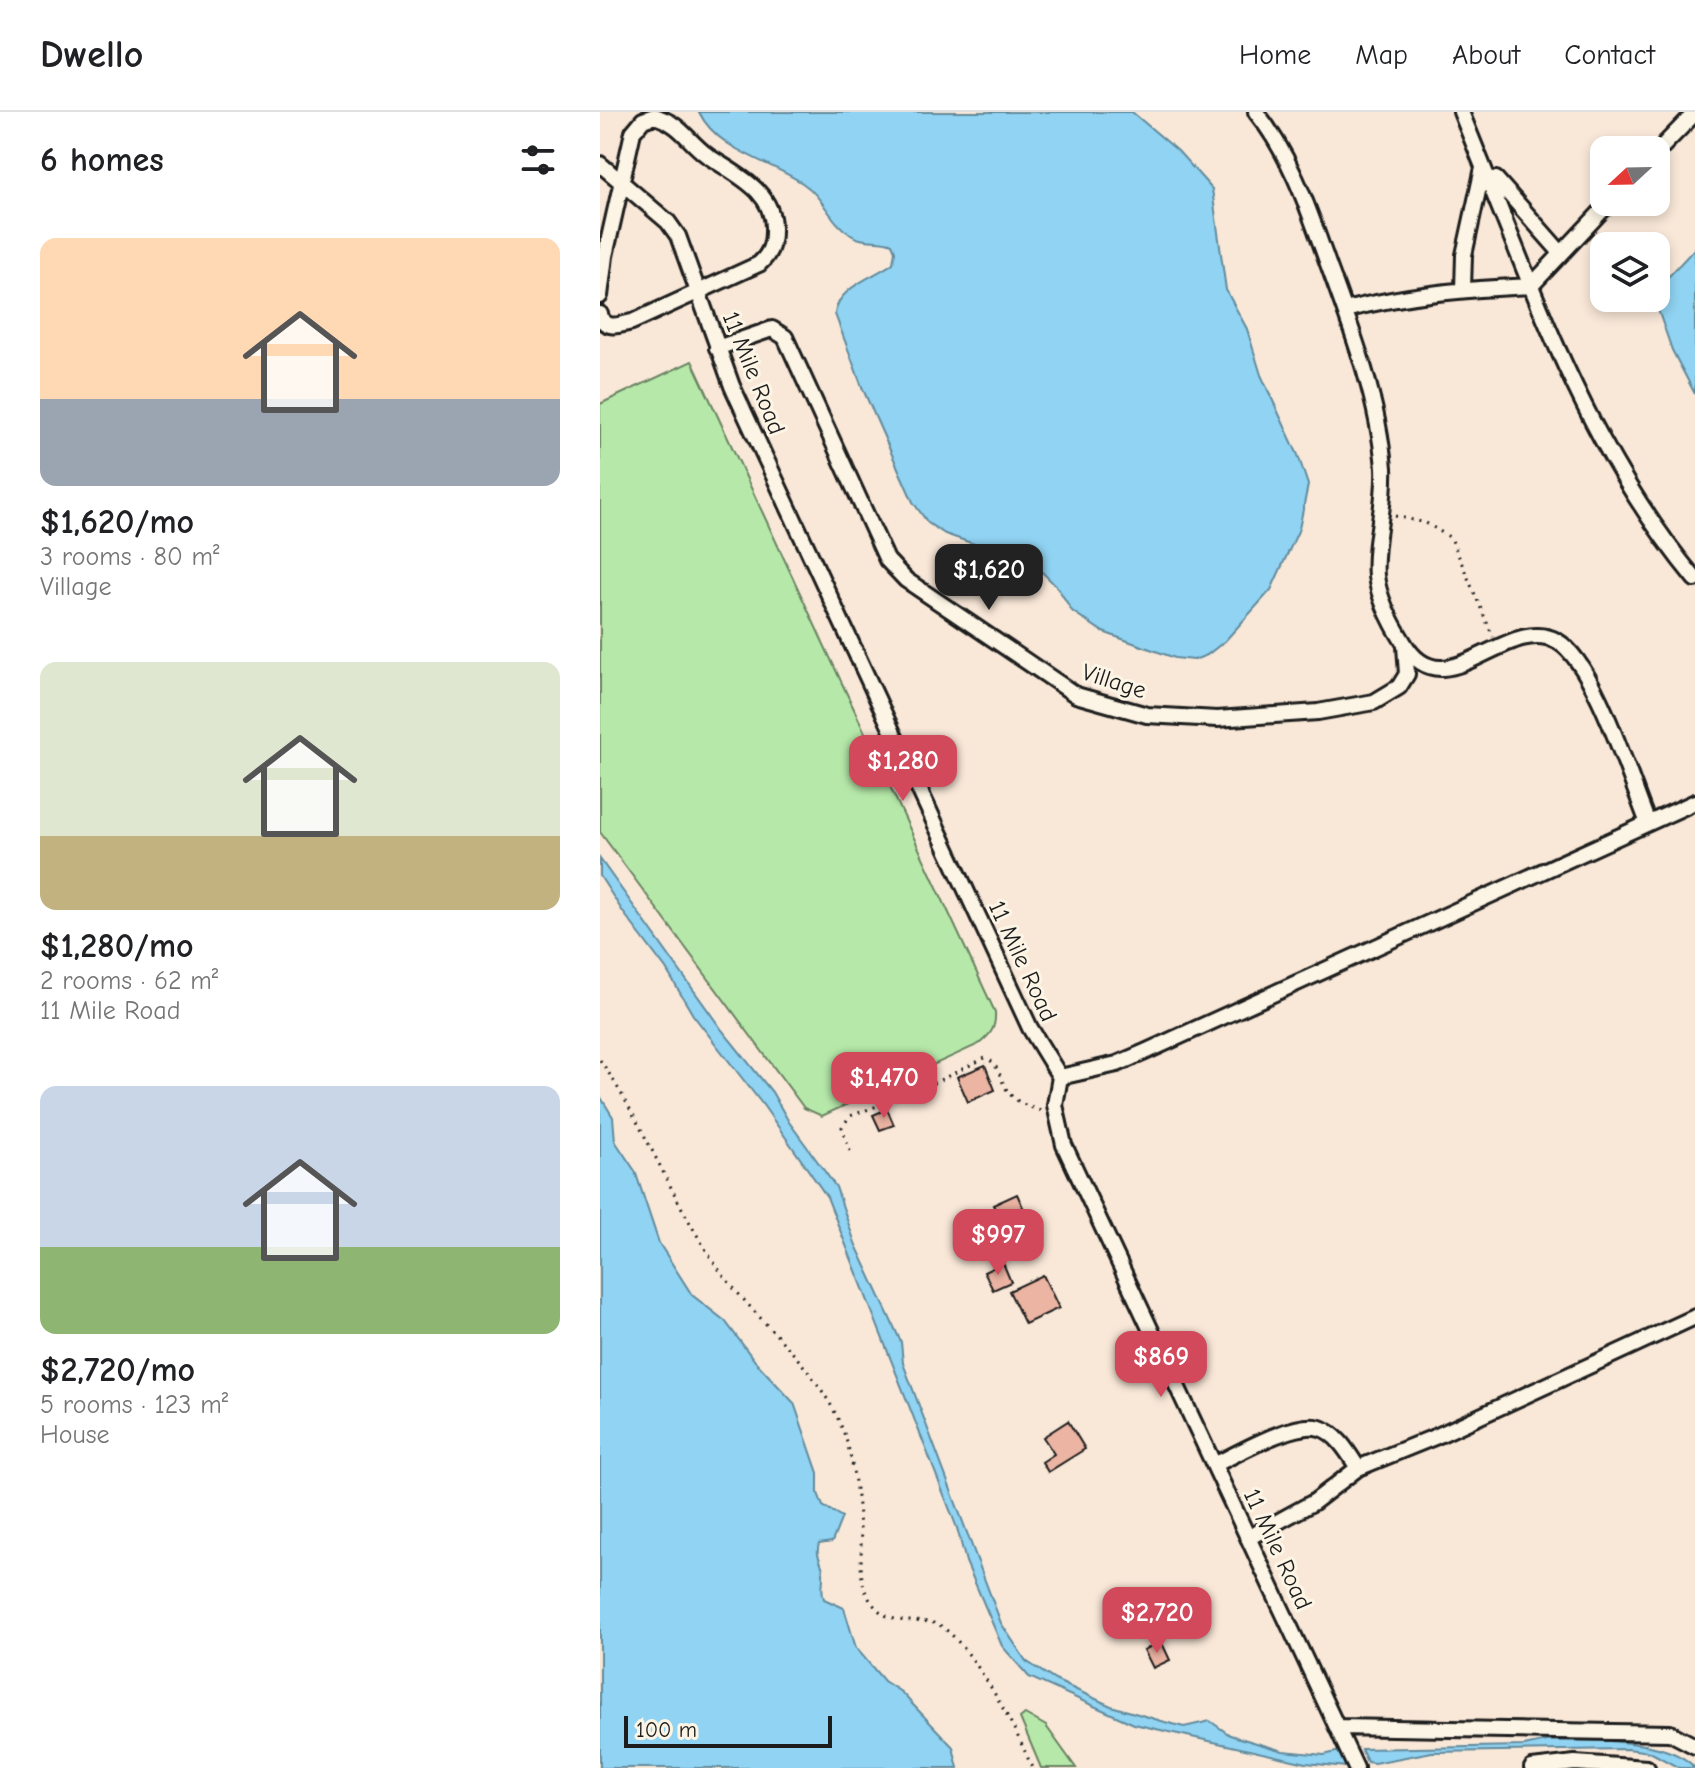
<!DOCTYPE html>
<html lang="en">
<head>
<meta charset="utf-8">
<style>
	body { margin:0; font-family:"Comic Neue",sans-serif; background:#f2f2f2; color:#202124; height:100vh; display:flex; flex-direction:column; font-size:30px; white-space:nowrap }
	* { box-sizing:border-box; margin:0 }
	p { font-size:26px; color:#757577 }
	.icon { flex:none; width:44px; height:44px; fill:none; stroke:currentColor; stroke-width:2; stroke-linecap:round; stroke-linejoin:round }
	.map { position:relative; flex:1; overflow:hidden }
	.sheet { display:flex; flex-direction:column; background:#fff; width:600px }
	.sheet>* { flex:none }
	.needle { width:52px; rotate:248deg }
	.controls { position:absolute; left:990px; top:24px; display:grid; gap:16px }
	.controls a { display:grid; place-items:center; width:80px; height:80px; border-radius:16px; background:#fff; box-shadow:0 4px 12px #0003; font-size:40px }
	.scale { position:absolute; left:24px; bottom:20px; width:208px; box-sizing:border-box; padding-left:8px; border:4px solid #1c1c1c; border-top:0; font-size:22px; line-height:28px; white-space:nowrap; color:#1c1c1c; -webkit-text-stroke:6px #fcf5e5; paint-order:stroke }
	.price { position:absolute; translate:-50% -68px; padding:0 18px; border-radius:16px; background:#d1495b; color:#fff; font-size:26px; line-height:52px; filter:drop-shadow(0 2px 4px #0008) }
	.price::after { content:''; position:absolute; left:50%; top:48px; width:24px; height:18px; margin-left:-12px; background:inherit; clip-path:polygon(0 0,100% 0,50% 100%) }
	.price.on { background:#222; color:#fff }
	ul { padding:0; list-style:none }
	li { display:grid; align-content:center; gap:16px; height:424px; padding:0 40px }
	li span { display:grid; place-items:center; height:248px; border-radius:16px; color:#555 }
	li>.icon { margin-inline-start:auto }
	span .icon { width:144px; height:144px; fill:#fffc; stroke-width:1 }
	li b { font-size:34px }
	h2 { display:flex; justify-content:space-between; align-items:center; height:96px; padding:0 40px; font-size:34px }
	header { display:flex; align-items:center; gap:48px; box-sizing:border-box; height:112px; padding:0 40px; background:#fff; border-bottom:2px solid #e0e0e0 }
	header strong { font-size:38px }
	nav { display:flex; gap:44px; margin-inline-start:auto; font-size:28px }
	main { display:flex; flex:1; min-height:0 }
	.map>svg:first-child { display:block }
	.green { fill:#b6e9a9; stroke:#698262; stroke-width:2 }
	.water { fill:#90d3f2; stroke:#628a9c; stroke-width:2 }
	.building { fill:#ecb4a3; stroke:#1c1c1c; stroke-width:2 }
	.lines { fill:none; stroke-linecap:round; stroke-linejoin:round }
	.minor-casing { stroke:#1c1c1c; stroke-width:20 }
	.path { stroke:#1c1c1c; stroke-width:3; stroke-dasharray:2 6; stroke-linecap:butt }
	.minor { stroke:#fcf5e5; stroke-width:14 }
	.labels { text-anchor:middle; stroke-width:6; stroke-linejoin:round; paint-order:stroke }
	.street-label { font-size:24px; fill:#1c1c1c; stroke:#fcf5e5 }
</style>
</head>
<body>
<header>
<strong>Dwello</strong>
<nav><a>Home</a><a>Map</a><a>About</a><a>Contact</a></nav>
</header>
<main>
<section class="sheet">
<h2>6 homes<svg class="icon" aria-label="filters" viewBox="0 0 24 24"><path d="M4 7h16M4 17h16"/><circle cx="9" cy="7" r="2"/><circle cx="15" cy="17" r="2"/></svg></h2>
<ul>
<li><span style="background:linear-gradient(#ffd9b3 65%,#9aa5b1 0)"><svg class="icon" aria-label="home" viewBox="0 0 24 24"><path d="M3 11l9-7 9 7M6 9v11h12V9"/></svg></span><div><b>$1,620/mo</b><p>3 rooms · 80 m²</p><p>Village</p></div></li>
<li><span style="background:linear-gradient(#dfe7d0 70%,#c2b280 0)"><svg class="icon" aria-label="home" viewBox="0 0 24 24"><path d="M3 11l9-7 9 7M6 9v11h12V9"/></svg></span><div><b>$1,280/mo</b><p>2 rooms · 62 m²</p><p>11 Mile Road</p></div></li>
<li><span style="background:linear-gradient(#c9d6e8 65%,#8fb573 0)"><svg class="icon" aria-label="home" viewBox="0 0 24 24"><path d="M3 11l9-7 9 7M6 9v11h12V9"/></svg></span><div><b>$2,720/mo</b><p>5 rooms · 123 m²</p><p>House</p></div></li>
</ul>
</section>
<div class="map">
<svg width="1095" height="1656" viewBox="0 0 1095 1656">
	<rect width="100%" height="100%" fill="#f9e8d8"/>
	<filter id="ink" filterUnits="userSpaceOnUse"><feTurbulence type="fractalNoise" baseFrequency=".0125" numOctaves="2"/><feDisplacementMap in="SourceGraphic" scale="16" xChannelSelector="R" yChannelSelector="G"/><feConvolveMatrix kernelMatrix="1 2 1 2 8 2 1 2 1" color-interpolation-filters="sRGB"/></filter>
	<g filter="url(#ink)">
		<path class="green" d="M92 249 395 900C396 916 391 922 379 932L222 1004 204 996 0 720V292Z
			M425 1602 446 1614 476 1656H441L420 1606Z"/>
		<path class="water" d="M99 0H532L578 39 612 77 626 178 647 217 661 263 698 343 708 373 699 417 671 478 625 529 607 543 594 548 575 546 503 520 472 499 458 476 439 457 427 450 345 422 328 411 313 390 262 275 235 202C237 175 275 165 293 151L295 139 292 132C279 126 264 132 251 123 230 110 224 86 205 73 172 49 118 40 99 0Z
			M1095 136V282L1072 238 1054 186 1056 178Z
			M0 747 122 918 172 980 189 1010 236 1075 255 1131 301 1230 303 1251 401 1511 426 1549 455 1568 511 1594 565 1610 584 1615 610 1609 630 1623 683 1639 724 1643 740 1639 747 1655 706 1651 534 1612 429 1565 402 1534 366 1450 357 1416 227 1085 163 993 93 903 66 857 23 800 0 764Z
			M0 984 13 1005 15 1029 35 1059 59 1131 92 1183 125 1209 155 1249 194 1291 218 1361V1381L223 1394 242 1405 232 1430 219 1432C215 1444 222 1448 223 1459 224 1471 220 1475 224 1487L244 1496 256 1536 284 1569 301 1580 353 1635 358 1656H0Z
			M994 1628C1024 1630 1074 1632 1095 1656H1079L1050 1640 1027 1637 832 1640 774 1651 767 1650 761 1637 924 1634 947 1629Z"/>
		<path class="building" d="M385 953 395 978 368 990 357 965Z
			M287 997 294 1013 280 1018 273 1003Z
			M417 1082 427 1104 404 1115 393 1093Z
			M403 1151 411 1170 393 1178 384 1160Z
			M443 1163 459 1196 425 1212 409 1179Z
			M468 1309 485 1337 448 1360 442 1350 454 1342 443 1325Z
			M561 1529 570 1548 553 1556 544 1538Z"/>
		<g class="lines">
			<g class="minor-casing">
				<path id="minor" d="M656 0C692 45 709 99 728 152 752 218 778 286 784 356 786 393 773 431 776 464 779 487 792 512 804 531 844 600 907 501 957 529 995 550 1030 668 1048 711
					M1056 41 1095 1
					M0 52 68 110 78 124 132 274 430 916 460 965 455 993 464 1033 756 1656
					M896 67 961 141
					M1010 90 931 174C973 278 1023 380 1095 467
					M863 177 864 143 883 56
					M0 184 5 144 33 20 43 8 54 4C82 12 86 28 108 44 136 63 175 79 173 119 173 134 169 143 159 152L32 210C20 213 4 219 0 202
					M745 198C807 182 867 177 931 174L861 0
					M117 236 172 217 185 225 287 448 306 468 476 583 547 603 617 607 718 600 774 590 799 575 807 562 805 534
					M460 965 517 952 545 940 1095 690
					M614 1353C637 1342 695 1308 720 1316 737 1321 749 1342 758 1356
					M648 1426 714 1390 758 1356 837 1324 1095 1205
					M737 1615 1070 1621 1095 1634
					M932 1656 975 1651 1047 1656"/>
			</g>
			<path class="path" d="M795 404 826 411 851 426 893 525
				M0 948C44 1012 71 1085 113 1149 153 1208 214 1248 242 1316 254 1345 259 1398 261 1430 262 1451 258 1469 270 1488 292 1521 321 1502 341 1514 373 1535 418 1620 432 1656
				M250 1039 242 1015 250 1004 315 980 385 946C400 950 400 972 410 982 418 992 433 996 444 1000"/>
			<use href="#minor" class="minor"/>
		</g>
	</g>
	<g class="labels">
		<g class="street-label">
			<text transform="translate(154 261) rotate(68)" y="8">11 Mile Road</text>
			<text transform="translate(514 569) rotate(18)" y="8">Village</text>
			<text transform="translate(423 849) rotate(65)" y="8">11 Mile Road</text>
			<text transform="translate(678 1437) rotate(65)" y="8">11 Mile Road</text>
		</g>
	</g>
</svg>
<div class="controls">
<a><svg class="needle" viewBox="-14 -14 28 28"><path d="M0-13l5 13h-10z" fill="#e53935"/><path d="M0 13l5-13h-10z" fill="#757577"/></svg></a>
<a><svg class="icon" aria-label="layers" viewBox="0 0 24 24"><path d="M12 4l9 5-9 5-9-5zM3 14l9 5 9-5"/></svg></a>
</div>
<div class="scale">100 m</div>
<b class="price on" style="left:389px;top:500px">$1,620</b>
<b class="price" style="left:303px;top:691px">$1,280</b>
<b class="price" style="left:284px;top:1008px">$1,470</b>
<b class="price" style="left:398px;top:1165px">$997</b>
<b class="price" style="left:561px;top:1287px">$869</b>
<b class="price" style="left:557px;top:1543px">$2,720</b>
</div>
</main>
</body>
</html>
